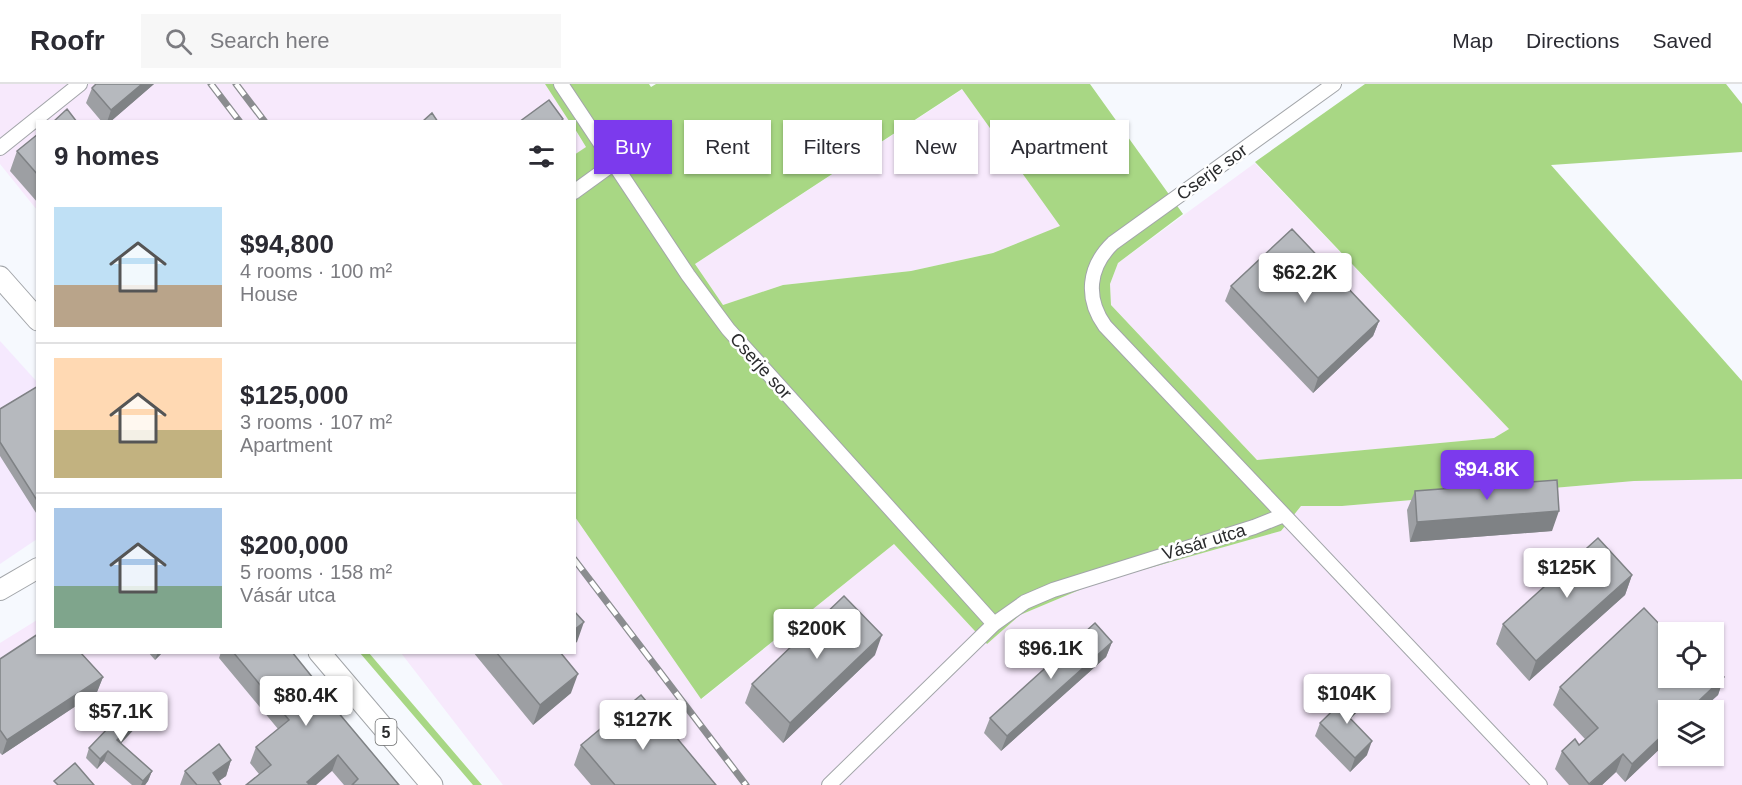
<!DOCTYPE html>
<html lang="en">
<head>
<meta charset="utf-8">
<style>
	body { margin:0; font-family:Helvetica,sans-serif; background:#f7f7f7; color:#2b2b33; height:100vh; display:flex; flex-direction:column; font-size:22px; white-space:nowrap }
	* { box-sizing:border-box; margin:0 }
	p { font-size:20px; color:#7c7c81 }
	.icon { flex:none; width:33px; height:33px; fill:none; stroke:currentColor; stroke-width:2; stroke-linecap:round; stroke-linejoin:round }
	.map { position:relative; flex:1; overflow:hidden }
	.sheet { position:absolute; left:36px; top:36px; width:540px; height:534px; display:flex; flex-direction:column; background:#fff; border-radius:0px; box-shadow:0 2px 4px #0004 }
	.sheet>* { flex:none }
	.top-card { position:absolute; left:594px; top:36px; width:570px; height:54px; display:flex; gap:12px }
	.buttons { position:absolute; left:1658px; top:538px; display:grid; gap:12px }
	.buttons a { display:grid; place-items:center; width:66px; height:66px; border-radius:0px; background:#fff; box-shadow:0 2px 4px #0004; font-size:30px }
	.price { position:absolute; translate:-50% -51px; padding:0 14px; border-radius:6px; background:#fff; color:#222; font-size:20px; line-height:39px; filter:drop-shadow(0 2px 3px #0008) }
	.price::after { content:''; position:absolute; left:50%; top:36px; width:18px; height:14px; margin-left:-9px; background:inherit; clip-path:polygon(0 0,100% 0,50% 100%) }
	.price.on { background:#7c3aed; color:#fff }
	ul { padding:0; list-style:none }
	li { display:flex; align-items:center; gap:18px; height:150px; padding:0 18px }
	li+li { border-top:2px solid #e1e1e2 }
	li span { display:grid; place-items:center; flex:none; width:168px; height:120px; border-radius:0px; color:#555 }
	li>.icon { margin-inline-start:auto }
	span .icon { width:72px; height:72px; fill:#fffc; stroke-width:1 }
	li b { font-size:26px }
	h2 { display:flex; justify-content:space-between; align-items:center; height:72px; padding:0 18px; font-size:26px }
	.chip { padding:0 21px; border-radius:0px; background:#fff; box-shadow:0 2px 4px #0004; font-size:21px; line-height:54px }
	.chip.on { background:#7c3aed; color:#fff }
	header { display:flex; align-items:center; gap:36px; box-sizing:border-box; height:84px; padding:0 30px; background:#fff; border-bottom:2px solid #e1e1e2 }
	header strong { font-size:28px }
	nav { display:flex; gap:33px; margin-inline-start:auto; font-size:21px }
	.search { width:420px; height:54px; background:#f7f7f7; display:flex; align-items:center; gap:15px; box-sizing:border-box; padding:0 21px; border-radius:0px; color:#7c7c81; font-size:22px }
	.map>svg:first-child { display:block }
	.commercial { fill:#f5e9fe }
	.industrial { fill:#f7e9fc; fill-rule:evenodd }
	.green { fill:#a8d784; fill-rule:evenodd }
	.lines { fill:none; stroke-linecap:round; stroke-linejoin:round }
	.street-casing { stroke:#a2a5a9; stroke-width:16 }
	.secondary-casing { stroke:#a2a5a9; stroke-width:22 }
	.primary-casing { stroke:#a2a5a9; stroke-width:23 }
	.street { stroke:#fff; stroke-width:14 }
	.secondary { stroke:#fff; stroke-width:20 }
	.primary { stroke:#fff; stroke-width:21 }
	.rail-casing { stroke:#8b8d90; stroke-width:7 }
	.rail { stroke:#fff; stroke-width:4.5; stroke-dasharray:14; stroke-linecap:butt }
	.wall { fill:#9d9fa3 }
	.shaded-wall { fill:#7f8285 }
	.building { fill:#b6b9be; stroke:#7f8285; stroke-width:1.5 }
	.labels { text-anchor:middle; stroke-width:5; stroke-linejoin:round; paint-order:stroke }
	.shield { fill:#fff; stroke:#6a6b6c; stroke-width:1.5 }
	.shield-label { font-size:16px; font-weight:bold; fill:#2a2b2d }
	.street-label { font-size:18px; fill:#2a2b2d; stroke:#fff }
</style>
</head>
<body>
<header>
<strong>Roofr</strong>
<div class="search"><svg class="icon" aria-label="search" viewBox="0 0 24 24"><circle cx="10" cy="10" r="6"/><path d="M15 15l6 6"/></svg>Search here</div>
<nav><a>Map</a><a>Directions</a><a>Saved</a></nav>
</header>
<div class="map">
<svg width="1742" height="701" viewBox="0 0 1742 701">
	<rect width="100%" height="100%" fill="#f6f9fe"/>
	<path class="commercial" d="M0 257 38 299 37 455 0 480Z"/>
	<path class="industrial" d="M0 0H545L569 37 38 38 37 126 0 80Z
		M963 5 1061 142 993 169 911 187 783 201 723 221 695 180Z
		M574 45 586 63 575 71H574Z
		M1255 79 1509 345 1495 354 1257 376 1111 221 1110 200 1118 179Z
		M1742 395V701H503L401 569 574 568 575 433 702 615 894 460 987 560 1020 531 1096 499 1281 447 1301 422H1342L1634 397ZM1668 549H1713V594H1668ZM1668 627H1713V672H1668Z
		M37 536 38 568 282 569 393 701H0V559Z"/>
	<path class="green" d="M545 0H649L651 3 656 0H1090L1183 130 1118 179 1110 200 1111 221 1257 376 1494 354 1509 345 1255 78 1365 0H1726L1742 20V68L1551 81 1742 297V395L1634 397 1342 422H1301L1281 447 1096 499 1020 531 987 560 894 460 701 615 575 433 574 71 586 63 575 45 574 38 569 37ZM962 5 1060 142 993 169 911 187 783 201 723 221 695 180Z
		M360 569H369L482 701H473Z"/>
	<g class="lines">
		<g class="street-casing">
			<path id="street" d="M561 0 688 191 728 245 994 540
				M1334 0 1113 159C1088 183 1085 214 1105 242L1540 701
				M0 64 80 0
				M574 108 614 79
				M829 701 994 540 1025 518 1053 506 1254 443 1284 431"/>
		</g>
		<g class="secondary-casing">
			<path id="secondary" d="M0 506 38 484"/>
		</g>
		<g class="primary-casing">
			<path id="primary" d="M0 193 38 236
				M319 568 432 701"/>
		</g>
		<use href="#street" class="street"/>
		<use href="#secondary" class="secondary"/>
		<use href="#primary" class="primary"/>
		<g class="rail-casing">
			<path id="rail" d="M211 0 240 38
				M236 0 265 38
				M574 475 746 701"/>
		</g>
		<use href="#rail" class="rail"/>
	</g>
	<path class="wall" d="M154 0 110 38H102L86 19 92 4Z
		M38 50V119L10 87 17 67Z
		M1231 202 1379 237 1373 252 1313 309 1225 217Z
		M38 302V432L0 372V325Z
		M1415 407 1552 447 1410 458 1407 426Z
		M1632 491 1625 511 1529 597 1496 560 1503 540Z
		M1668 549 1724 593 1718 611 1700 627H1668V657L1625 698 1616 688 1602 701H1569L1555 685 1562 667 1579 661 1585 655 1553 621 1560 603Z
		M1112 558 1106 573 1001 667 984 649 990 634Z
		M148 568H163L155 576Z
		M221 568H292L312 597 399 701H344L332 687 259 690 250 679 256 663 278 645 219 574Z
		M473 568H564L562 570 571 609 533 641Z
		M875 571 783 659 745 619 752 600Z
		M0 575 103 593 97 608 2 671 0 669Z
		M1360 625 1350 635 1367 671 1350 688 1315 652 1320 639Z
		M139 640 121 659 152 687 148 697 145 701H132L104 677 97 685 86 674 89 664Z
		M581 661 716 701H591L574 681Z
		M231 676 226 692 219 697 221 701H180L185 687Z"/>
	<path class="shaded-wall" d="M142 0H154L110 38H107L111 26Z
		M1379 237 1373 252 1313 309 1318 294Z
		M1559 427 1552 447 1410 458 1417 438Z
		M1632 491 1625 511 1529 597 1536 577Z
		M584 538 577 558 574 560V546Z
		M882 551 875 571 783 659 790 639Z
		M1112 558 1106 573 1001 667 1007 652Z
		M158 568H163L155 576Z
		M578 590 571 609 533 641 540 621Z
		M103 593 97 608 2 671 7 656Z
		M1724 593 1718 611 1700 627H1688Z
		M1365 611 1360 625 1341 644 1346 630Z
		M142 630 139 640 114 667 117 656Z
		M1668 646V657L1625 698 1632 680Z
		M1372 657 1367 671 1350 688 1355 674Z
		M108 667 104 677 97 685 100 675Z
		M1623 670 1616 688 1602 701H1589Z
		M338 671 332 687 316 701H306L307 698Z
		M231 676 226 692 213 701V689Z
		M152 687 148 697 145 701H141L143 697Z"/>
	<path class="building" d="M96 0H142L111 26 92 4Z
		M549 16 563 35 560 38H519Z
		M67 25 77 38H53Z
		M432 29 438 38H422Z
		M38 50V91L17 67Z
		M1292 145 1379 237 1318 294 1231 202Z
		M38 302V418L0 358V325Z
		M1557 396 1559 427 1417 438 1415 407Z
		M1598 454 1632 491 1536 577 1503 540Z
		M844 512 882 551 790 639 752 600Z
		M1644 524 1664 545 1668 542 1674 549H1668V594H1713V581L1724 593 1688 627H1668V646L1632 680 1623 670 1589 700 1562 667 1575 655 1579 661 1598 644 1560 603Z
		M574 527 584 538 574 546Z
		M1095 539 1112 558 1007 652 990 634Z
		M38 550V568H80L103 593 7 656 0 646V575Z
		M233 568H292L313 594 311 596 399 701H352L358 695 338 671 307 698 310 701H246L271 681 256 663 289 636Z
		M496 568H560L578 590 540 621Z
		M1357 603 1365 611 1346 630 1372 657 1355 674 1320 639Z
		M641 611 716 701H615L581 661Z
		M131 620 142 630 117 656 152 687 143 697 108 667 100 675 89 664Z
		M219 660 231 676 213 689 221 701H197L185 687Z
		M75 679 94 701H58L54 697Z"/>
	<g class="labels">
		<rect class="shield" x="375.5" y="635" width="21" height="26" rx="4.5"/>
		<g class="shield-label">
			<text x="386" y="654">5</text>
		</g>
		<g class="street-label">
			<text transform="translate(1212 88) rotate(-36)" y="6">Cserje sor</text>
			<text transform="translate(761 282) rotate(48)" y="6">Cserje sor</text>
			<text transform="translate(1204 458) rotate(-17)" y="6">Vásár utca</text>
		</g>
	</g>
</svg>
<div class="buttons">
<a><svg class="icon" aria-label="locate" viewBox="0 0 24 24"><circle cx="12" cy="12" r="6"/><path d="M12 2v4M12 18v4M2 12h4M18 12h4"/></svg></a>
<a><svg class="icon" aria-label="layers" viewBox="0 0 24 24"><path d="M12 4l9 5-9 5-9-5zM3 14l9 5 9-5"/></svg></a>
</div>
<b class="price" style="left:1305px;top:220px">$62.2K</b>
<b class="price on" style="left:1487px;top:417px">$94.8K</b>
<b class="price" style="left:1567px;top:515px">$125K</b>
<b class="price" style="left:817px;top:576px">$200K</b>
<b class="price" style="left:1051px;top:596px">$96.1K</b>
<b class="price" style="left:1347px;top:641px">$104K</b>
<b class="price" style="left:306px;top:643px">$80.4K</b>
<b class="price" style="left:121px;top:659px">$57.1K</b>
<b class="price" style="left:643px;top:667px">$127K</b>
<div class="top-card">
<a class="chip on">Buy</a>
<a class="chip">Rent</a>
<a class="chip">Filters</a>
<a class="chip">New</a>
<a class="chip">Apartment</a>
</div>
<section class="sheet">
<h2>9 homes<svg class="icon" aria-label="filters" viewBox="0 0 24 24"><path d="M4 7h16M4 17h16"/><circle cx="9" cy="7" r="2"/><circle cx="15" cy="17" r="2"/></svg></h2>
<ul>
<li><span style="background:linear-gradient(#bfe0f5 65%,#b9a48a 0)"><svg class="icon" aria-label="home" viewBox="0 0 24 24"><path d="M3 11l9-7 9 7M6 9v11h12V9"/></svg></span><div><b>$94,800</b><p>4 rooms · 100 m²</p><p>House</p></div></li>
<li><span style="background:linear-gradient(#ffd9b3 60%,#c2b280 0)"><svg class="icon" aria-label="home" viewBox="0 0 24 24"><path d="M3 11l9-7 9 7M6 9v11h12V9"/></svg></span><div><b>$125,000</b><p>3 rooms · 107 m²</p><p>Apartment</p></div></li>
<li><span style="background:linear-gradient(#a9c7e8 65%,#7fa58c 0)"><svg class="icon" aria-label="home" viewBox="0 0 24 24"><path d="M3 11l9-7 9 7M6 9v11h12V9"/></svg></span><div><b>$200,000</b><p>5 rooms · 158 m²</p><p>Vásár utca</p></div></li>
</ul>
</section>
</div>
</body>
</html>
